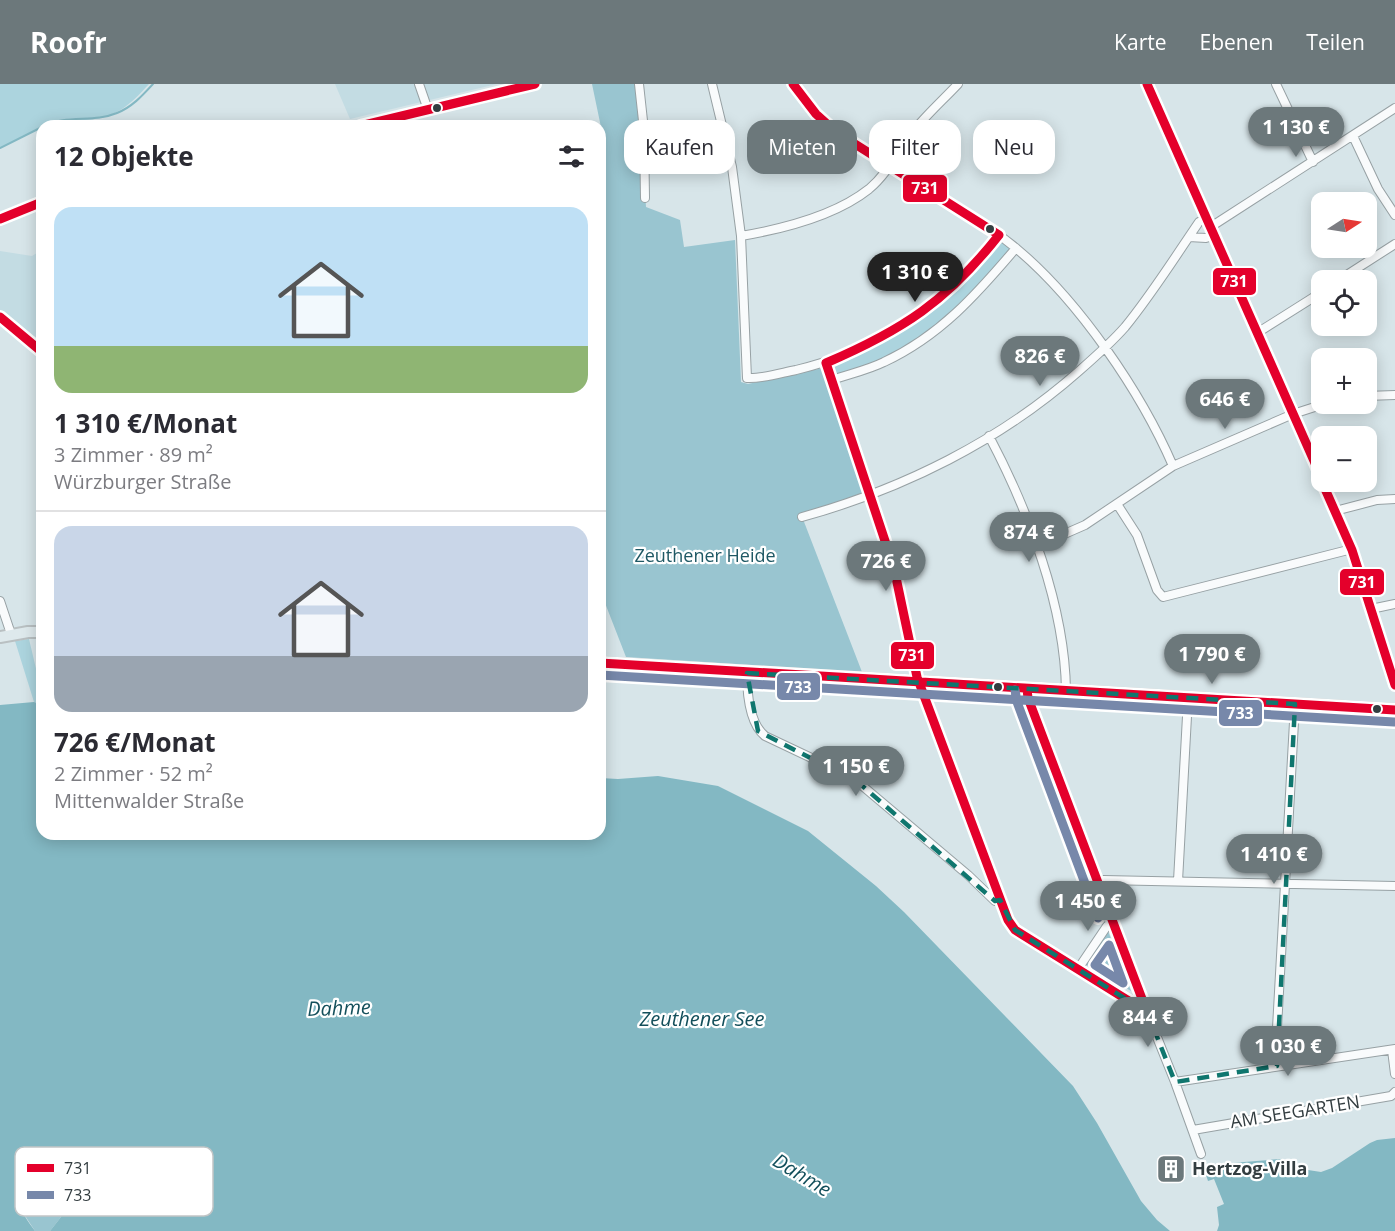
<!DOCTYPE html>
<html lang="de">
<head>
<meta charset="utf-8">
<style>
	body { margin:0; font-family:"Open Sans",sans-serif; background:#f2f2f3; color:#2b2b33; height:100vh; display:flex; flex-direction:column; font-size:22px; white-space:nowrap }
	* { box-sizing:border-box; margin:0 }
	p { font-size:20px; color:#7c7c81 }
	.icon { flex:none; width:33px; height:33px; fill:none; stroke:currentColor; stroke-width:2; stroke-linecap:round; stroke-linejoin:round }
	.map { position:relative; flex:1; overflow:hidden }
	.details { position:absolute; left:36px; top:36px; width:570px; height:720px; display:flex; flex-direction:column; background:#fff; border-radius:18px; box-shadow:0 3px 15px #0003 }
	.details>* { flex:none }
	.guide { position:absolute; left:624px; top:36px; width:570px; height:54px; display:flex; gap:12px }
	.needle { width:39px; rotate:78deg }
	.controls { position:absolute; left:1311px; top:108px; display:grid; gap:12px }
	.controls a { display:grid; place-items:center; width:66px; height:66px; border-radius:12px; background:#fff; box-shadow:0 3px 15px #0003; font-size:30px }
	.price { position:absolute; translate:-50% -51px; padding:0 14px; border-radius:21px; background:#6c787b; color:#fff; font-size:20px; line-height:39px; filter:drop-shadow(0 2px 3px #0008) }
	.price::after { content:''; position:absolute; left:50%; top:36px; width:18px; height:14px; margin-left:-9px; background:inherit; clip-path:polygon(0 0,100% 0,50% 100%) }
	.price.current { background:#222; color:#fff }
	ul { padding:0; list-style:none }
	li { display:grid; align-content:center; gap:12px; height:318px; padding:0 18px }
	li+li { border-top:2px solid #e1e1e2 }
	li span { display:grid; place-items:center; height:186px; border-radius:18px; color:#555 }
	li>.icon { margin-inline-start:auto }
	span .icon { width:108px; height:108px; fill:#fffc; stroke-width:1 }
	li b { font-size:26px }
	h2 { display:flex; justify-content:space-between; align-items:center; height:72px; padding:0 18px; font-size:26px }
	.pill { padding:0 21px; border-radius:18px; background:#fff; box-shadow:0 3px 15px #0003; font-size:21px; line-height:54px }
	.pill.current { background:#6c787b; color:#fff }
	header { display:flex; align-items:center; gap:36px; box-sizing:border-box; height:84px; padding:0 30px; background:#6c787b; color:#fff }
	header strong { font-size:28px }
	nav { display:flex; gap:33px; margin-inline-start:auto; font-size:21px }
	.map>svg:first-child { display:block }
	.built { fill:#c3dce3 }
	.green { fill:#acd4de }
	.forest { fill:#99c5d0 }
	.water { fill:#83b8c3 }
	.lines { fill:none; stroke-linecap:round; stroke-linejoin:round }
	.stream { stroke:#83b8c3; stroke-width:2 }
	.minor-casing { stroke:#97a1a4; stroke-width:10 }
	.major-casing { stroke:#b9c0c2; stroke-width:14 }
	.minor { stroke:#f9fbfc; stroke-width:8 }
	.major { stroke:#dee9ec; stroke-width:10 }
	.bus-1-casing { stroke:#fff; stroke-width:14 }
	.bus-2-casing { stroke:#fff; stroke-width:14 }
	.bus-1 { stroke:#e4002b; stroke-width:9 }
	.bus-2 { stroke:#78a; stroke-width:9 }
	.marked { fill:none; stroke:#0f766e; stroke-width:4.5; stroke-dasharray:12 8; stroke-linejoin:round }
	.bus-dot { fill:#333d40; stroke:#fff; stroke-width:2 }
	.labels { text-anchor:middle; stroke-width:4.5; stroke-linejoin:round; paint-order:stroke }
	.park-label { font-size:18px; fill:#1e5864; stroke:#fff }
	.street-label { font-size:18px; fill:#333d40; stroke:#fff }
	.poi-label { font-size:18px; font-weight:bold; fill:#333d40; stroke:#fff; text-anchor:start }
	.water-label { font-size:20px; font-style:italic; fill:#134f5b; stroke:#fff }
	.key { fill:#fff; stroke:#c2c5c6; stroke-width:1.5 }
	.key-label { font-size:16px; fill:#333d40 }
	.line-badge { stroke:#fff; stroke-width:2 }
	.badge-label { font-size:16px; text-anchor:middle; font-weight:bold; fill:#fff }
</style>
</head>
<body>
<header>
<strong>Roofr</strong>
<nav><a>Karte</a><a>Ebenen</a><a>Teilen</a></nav>
</header>
<div class="map">
<svg width="1395" height="1147" viewBox="0 0 1395 1147">
	<rect width="100%" height="100%" fill="#d7e5e9"/>
	<path class="built" d="M335 0H497L350 35Z
		M0 167 32 172 40 167 42 169V261L0 226Z"/>
	<path class="green" d="M0 0H149C130 21 116 34 87 36 78 37 67 35 59 38 39 43 20 54 0 64Z
		M1000 157 1011 165C974 209 935 251 882 276 867 283 850 287 834 292L831 287V281C870 264 911 246 943 217 963 199 981 177 1000 157Z
		M29 555 37 589 42 594V621L34 618 15 557Z"/>
	<path class="forest" d="M592 0H635L639 22 646 123 680 136 684 163 735 156 741 298 748 300 823 284 865 410 801 430 862 588 626 573 605 519H600V49L602 48Z
		M1108 847 1131 907 1085 880Z
		M34 1089 61 1094 65 1098V1116L61 1133 50 1147H35C25 1131 14 1121 27 1102 30 1097 32 1095 34 1089Z"/>
	<path class="water" d="M34 618 42 621V750H600V694L618 695 658 692 718 702 808 747 876 802 904 828 1073 1002 1097 1039 1141 1117 1157 1136 1170 1147H50L61 1133 65 1116 66 1098 61 1094C53 1093 40 1089 34 1089 32 1097 28 1100 24 1106 16 1124 25 1133 35 1147H0V621Z
		M1395 1054V1147H1217L1219 1141 1217 1123 1224 1120 1214 1095 1208 1097 1204 1085 1207 1081 1280 1075 1308 1086 1321 1088 1332 1084 1370 1059 1377 1056Z"/>
	<g class="lines">
		<path class="stream" d="M44 42C67 30 93 39 117 29 132 23 142 12 153 0
			M0 64 42 43"/>
		<g class="minor-casing">
			<path id="minor" d="M419 0 428 26
				M639 0 644 46 645 114
				M712 0 732 83 741 152 747 294C762 295 781 289 796 286 879 266 948 220 999 151
				M793 0 816 30 836 48C894 89 961 119 1017 165 1079 217 1141 308 1173 382
				M1147 0 1322 396
				M1276 0 1313 78
				M360 42 535 0
				M1353 52 1378 105 1395 131
				M0 135 42 118
				M1209 144 1395 24
				M741 152C782 145 835 132 869 105 887 90 897 69 911 50 925 32 942 17 958 0
				M1189 153 1206 154 1213 152
				M1339 196 1395 160
				M0 233 42 268
				M1257 249 1322 208
				M826 279 894 484 917 593 1008 836 1015 846 1137 922 1144 920
				M832 296C849 290 868 286 884 278 940 252 977 210 1016 164
				M1366 312 1395 311
				M989 352C1028 426 1065 522 1066 607
				M1322 398 1352 466 1395 601
				M1117 420 1137 451 1157 506 1163 513 1352 465
				M1335 427 1377 416 1395 415
				M802 433C903 405 1000 357 1079 287 1095 273 1111 259 1125 243 1152 210 1175 173 1199 138L1205 135
				M1037 462 1085 441 1173 382 1293 330 1324 320
				M0 517 11 550
				M1371 525 1395 520
				M747 589C747 609 749 639 765 652L839 687 859 699 968 791 995 817 1000 816
				M1027 605V611L1032 625 1128 881 1175 998 1201 1070
				M1178 797 1188 614
				M1097 798 1103 796 1395 802
				M1078 885 1107 842 1112 839
				M1392 966 1395 990
				M1277 982 1276 962 1295 620
				M1175 998 1395 965
				M1193 1046 1391 1012 1395 1008"/>
		</g>
		<g class="major-casing">
			<path id="major" d="M0 553 28 548H42
				M600 579 1395 626"/>
		</g>
		<use href="#minor" class="minor"/>
		<use href="#major" class="major"/>
		<g class="bus-1-casing">
			<path id="bus-1" d="M793 0 816 30 836 48 999 151C947 217 903 246 826 279L894 484 917 593 1008 836 1015 846 1137 922 1144 920 1028 614 1027 605
				M1147 0 1322 395
				M360 42 535 0
				M0 135 42 118
				M0 233 42 268
				M1322 398 1352 466 1395 601
				M600 579 1395 626"/>
		</g>
		<g class="bus-2-casing">
			<path id="bus-2" d="M600 591 1394 638
				M1015 606 1017 618 1098 834
				M1109 861 1123 899 1095 881Z"/>
		</g>
		<use href="#bus-1" class="bus-1"/>
		<use href="#bus-2" class="bus-2"/>
	</g>
	<path class="marked" d="M747 589 1295 620 1277 982 1175 998 1144 920 1137 922 1015 846 1000 816 995 817 859 699 758 647Z"/>
	<defs>
		<g id="building-square" transform="scale(1.5)"><rect x="-9" y="-9" width="18" height="18" rx="4" fill="#6c787b" stroke="#fff"/><path d="M-4-6H4V6H1V3H-1V6H-4ZM-2.5-4.3h1.7v1.8h-1.7ZM.8-4.3h1.7v1.8H.8ZM-2.5-1h1.7V.8h-1.7ZM.8-1h1.7V.8H.8Z" fill="#fff"/></g>
	</defs>
	<g fill-rule="evenodd">
		<use href="#building-square" x="1171" y="1085"/>
	</g>
	<g class="bus-dot">
		<circle cx="437" cy="24" r="5"/>
		<circle cx="990" cy="145" r="5"/>
		<circle cx="998" cy="603" r="5"/>
		<circle cx="1377" cy="625" r="5"/>
	</g>
	<g class="labels">
		<g class="park-label">
			<text x="705" y="478">Zeuthener Heide</text>
		</g>
		<g class="street-label">
			<text transform="translate(1295 1028) rotate(-9)" y="6">AM SEEGARTEN</text>
		</g>
		<g class="poi-label">
			<text x="1192" y="1091">Hertzog-Villa</text>
		</g>
		<g class="water-label">
			<text transform="translate(339 924) rotate(-2)" y="7">Dahme</text>
			<text x="702" y="942">Zeuthener See</text>
			<text transform="translate(802 1091) rotate(31)" y="7">Dahme</text>
		</g>
	</g>
	<rect x="15" y="1063" width="198" height="69" rx="9" class="key"/>
	<rect x="27" y="1080" width="27" height="8" fill="#e4002b"/>
	<rect x="27" y="1107" width="27" height="8" fill="#78a"/>
	<g class="key-label">
		<text x="64" y="1090">731</text>
		<text x="64" y="1117">733</text>
	</g>
	<g class="line-badge">
		<rect x="902" y="90" width="46" height="29" rx="6" fill="#e4002b"/>
		<rect x="1212" y="183" width="45" height="29" rx="6" fill="#e4002b"/>
		<rect x="1339" y="484" width="46" height="28" rx="6" fill="#e4002b"/>
		<rect x="890" y="557" width="45" height="29" rx="6" fill="#e4002b"/>
		<rect x="776" y="588" width="45" height="29" rx="6" fill="#78a"/>
		<rect x="1218" y="615" width="45" height="28" rx="6" fill="#78a"/>
	</g>
	<g class="badge-label">
		<text x="925" y="110">731</text>
		<text x="1234" y="203">731</text>
		<text x="1362" y="504">731</text>
		<text x="912" y="577">731</text>
		<text x="798" y="609">733</text>
		<text x="1240" y="635">733</text>
	</g>
</svg>
<div class="controls">
<a><svg class="needle" viewBox="-14 -14 28 28"><path d="M0-13l5 13h-10z" fill="#e53935"/><path d="M0 13l5-13h-10z" fill="#7c7c81"/></svg></a>
<a><svg class="icon" aria-label="locate" viewBox="0 0 24 24"><circle cx="12" cy="12" r="6"/><path d="M12 2v4M12 18v4M2 12h4M18 12h4"/></svg></a>
<a>+</a>
<a>−</a>
</div>
<b class="price" style="left:1296px;top:74px">1 130 €</b>
<b class="price current" style="left:915px;top:219px">1 310 €</b>
<b class="price" style="left:1040px;top:303px">826 €</b>
<b class="price" style="left:1225px;top:346px">646 €</b>
<b class="price" style="left:1029px;top:479px">874 €</b>
<b class="price" style="left:886px;top:508px">726 €</b>
<b class="price" style="left:1212px;top:601px">1 790 €</b>
<b class="price" style="left:856px;top:713px">1 150 €</b>
<b class="price" style="left:1274px;top:801px">1 410 €</b>
<b class="price" style="left:1088px;top:848px">1 450 €</b>
<b class="price" style="left:1148px;top:964px">844 €</b>
<b class="price" style="left:1288px;top:993px">1 030 €</b>
<div class="guide">
<a class="pill">Kaufen</a>
<a class="pill current">Mieten</a>
<a class="pill">Filter</a>
<a class="pill">Neu</a>
</div>
<section class="details">
<h2>12 Objekte<svg class="icon" aria-label="filters" viewBox="0 0 24 24"><path d="M4 7h16M4 17h16"/><circle cx="9" cy="7" r="2"/><circle cx="15" cy="17" r="2"/></svg></h2>
<ul>
<li><span style="background:linear-gradient(#bfe0f5 75%,#8fb573 0)"><svg class="icon" aria-label="home" viewBox="0 0 24 24"><path d="M3 11l9-7 9 7M6 9v11h12V9"/></svg></span><div><b>1 310 €/Monat</b><p>3 Zimmer · 89 m²</p><p>Würzburger Straße</p></div></li>
<li><span style="background:linear-gradient(#c9d6e8 70%,#9aa5b1 0)"><svg class="icon" aria-label="home" viewBox="0 0 24 24"><path d="M3 11l9-7 9 7M6 9v11h12V9"/></svg></span><div><b>726 €/Monat</b><p>2 Zimmer · 52 m²</p><p>Mittenwalder Straße</p></div></li>
</ul>
</section>
</div>
</body>
</html>
